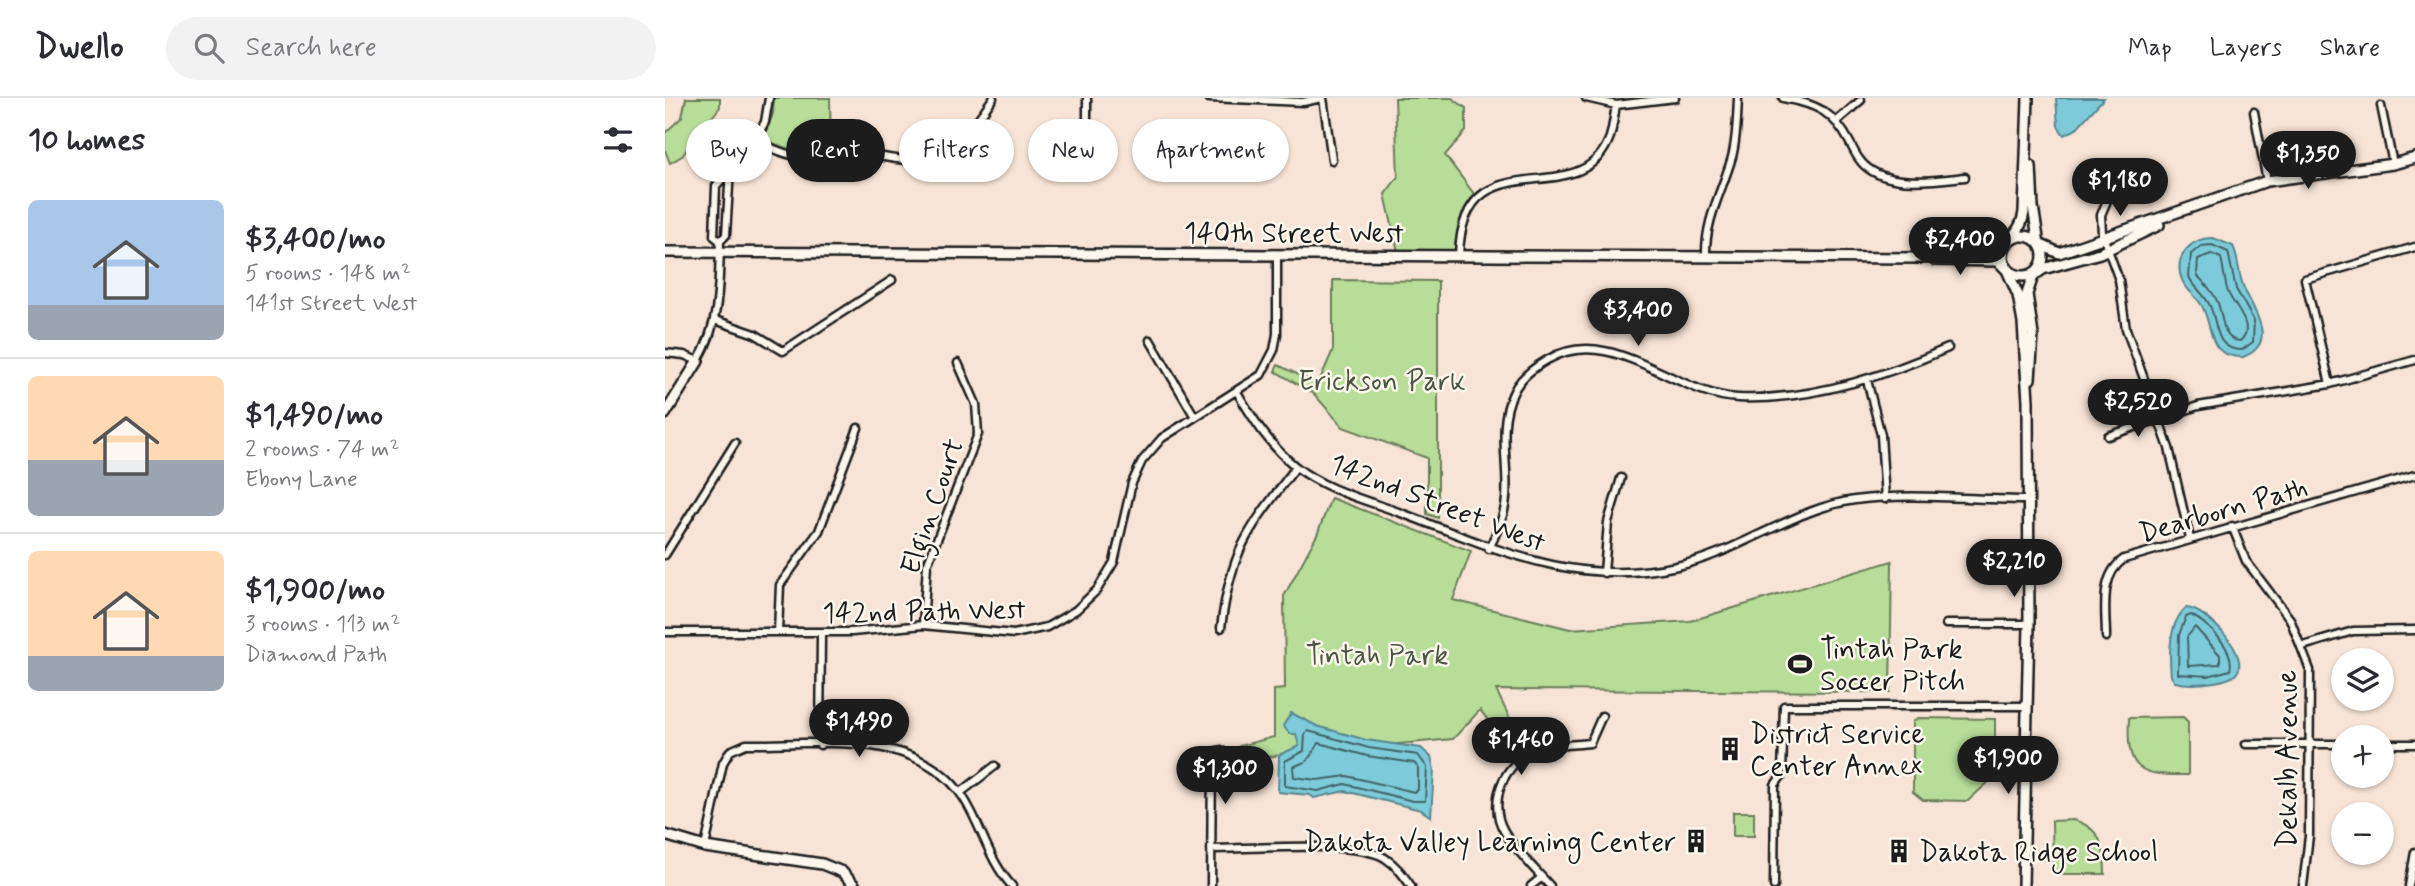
<!DOCTYPE html>
<html lang="en">
<head>
<meta charset="utf-8">
<style>
	body { margin:0; font-family:Mynerve,sans-serif; background:#f2f2f3; color:#2b2b33; height:100vh; display:flex; flex-direction:column; font-size:26px; white-space:nowrap }
	* { box-sizing:border-box; margin:0 }
	p { font-size:23px; color:#7c7c81 }
	.icon { flex:none; width:38px; height:38px; fill:none; stroke:currentColor; stroke-width:2; stroke-linecap:round; stroke-linejoin:round }
	.map { position:relative; flex:1; overflow:hidden }
	.sheet { display:flex; flex-direction:column; background:#fff; width:665px }
	.sheet>* { flex:none }
	.banner { position:absolute; left:21px; top:21px; width:665px; height:63px; display:flex; gap:14px }
	.tools { position:absolute; left:1666px; top:550px; display:grid; gap:14px }
	.tools a { display:grid; place-items:center; width:63px; height:63px; border-radius:50%; background:#fff; box-shadow:0 2px 5px #0004; font-size:35px }
	.price { position:absolute; translate:-50% -60px; padding:0 16px; border-radius:24px; background:#1c1c1c; color:#fff; font-size:23px; line-height:46px; filter:drop-shadow(0 2px 4px #0008) }
	.price::after { content:''; position:absolute; left:50%; top:42px; width:21px; height:16px; margin-left:-10px; background:inherit; clip-path:polygon(0 0,100% 0,50% 100%) }
	.price.active { background:#222; color:#fff }
	ul { padding:0; list-style:none }
	li { display:flex; align-items:center; gap:21px; height:175px; padding:0 28px }
	li+li { border-top:2px solid #e1e1e2 }
	li span { display:grid; place-items:center; flex:none; width:196px; height:140px; border-radius:10px; color:#555 }
	li>.icon { margin-inline-start:auto }
	span .icon { width:84px; height:84px; fill:#fffc; stroke-width:1 }
	li b { font-size:30px }
	h2 { display:flex; justify-content:space-between; align-items:center; height:84px; padding:0 28px; font-size:30px }
	.tag { padding:0 24px; border-radius:32px; background:#fff; box-shadow:0 2px 5px #0004; font-size:24px; line-height:63px }
	.tag.active { background:#1c1c1c; color:#fff }
	header { display:flex; align-items:center; gap:42px; box-sizing:border-box; height:98px; padding:0 35px; background:#fff; border-bottom:2px solid #e1e1e2 }
	header strong { font-size:33px }
	nav { display:flex; gap:38px; margin-inline-start:auto; font-size:24px }
	.search { width:490px; height:63px; background:#f2f2f3; display:flex; align-items:center; gap:18px; box-sizing:border-box; padding:0 24px; border-radius:38px; color:#7c7c81; font-size:26px }
	main { display:flex; flex:1; min-height:0 }
	.map>svg:first-child { display:block }
	.green { fill:#b8dd99; stroke:#6a7c5a; stroke-width:2 }
	.water { fill:#7dcbda; stroke:#56858e; stroke-width:2 }
	.lines { fill:none; stroke-linecap:round; stroke-linejoin:round }
	.shore { stroke:#436268; stroke-width:2 }
	.street-casing { stroke:#1c1c1c; stroke-width:11 }
	.secondary-casing { stroke:#1c1c1c; stroke-width:14 }
	.street { stroke:#fbf7ec; stroke-width:6 }
	.secondary { stroke:#fbf7ec; stroke-width:9 }
	.labels { text-anchor:middle; stroke-width:5; stroke-linejoin:round; paint-order:stroke }
	.street-label { font-size:28px; fill:#1c1c1c; stroke:#fbf7ec }
	.park-label { font-size:28px; fill:#4b5642; stroke:#fbf7ec }
	.poi-label { font-size:28px; fill:#1c1c1c; stroke:#fbf7ec; text-anchor:start }
</style>
</head>
<body>
<header>
<strong>Dwello</strong>
<div class="search"><svg class="icon" aria-label="search" viewBox="0 0 24 24"><circle cx="10" cy="10" r="6"/><path d="M15 15l6 6"/></svg>Search here</div>
<nav><a>Map</a><a>Layers</a><a>Share</a></nav>
</header>
<main>
<section class="sheet">
<h2>10 homes<svg class="icon" aria-label="filters" viewBox="0 0 24 24"><path d="M4 7h16M4 17h16"/><circle cx="9" cy="7" r="2"/><circle cx="15" cy="17" r="2"/></svg></h2>
<ul>
<li><span style="background:linear-gradient(#a9c7e8 75%,#9aa5b1 0)"><svg class="icon" aria-label="home" viewBox="0 0 24 24"><path d="M3 11l9-7 9 7M6 9v11h12V9"/></svg></span><div><b>$3,400/mo</b><p>5 rooms · 148 m²</p><p>141st Street West</p></div></li>
<li><span style="background:linear-gradient(#ffd9b3 60%,#9aa5b1 0)"><svg class="icon" aria-label="home" viewBox="0 0 24 24"><path d="M3 11l9-7 9 7M6 9v11h12V9"/></svg></span><div><b>$1,490/mo</b><p>2 rooms · 74 m²</p><p>Ebony Lane</p></div></li>
<li><span style="background:linear-gradient(#ffd9b3 75%,#9aa5b1 0)"><svg class="icon" aria-label="home" viewBox="0 0 24 24"><path d="M3 11l9-7 9 7M6 9v11h12V9"/></svg></span><div><b>$1,900/mo</b><p>3 rooms · 113 m²</p><p>Diamond Path</p></div></li>
</ul>
</section>
<div class="map">
<svg width="1750" height="788" viewBox="0 0 1750 788">
	<rect width="100%" height="100%" fill="#f7e4d6"/>
	<filter id="ink" filterUnits="userSpaceOnUse"><feTurbulence type="fractalNoise" baseFrequency=".0143" numOctaves="2"/><feDisplacementMap in="SourceGraphic" scale="14" xChannelSelector="R" yChannelSelector="G"/><feConvolveMatrix kernelMatrix="1 2 1 2 8 2 1 2 1" color-interpolation-filters="sRGB"/></filter>
	<g filter="url(#ink)">
		<path class="green" d="M21 0H55V9L17 58 5 65 0 52V35L17 19Z
			M109 0H165L166 51 133 55 98 41 108 16Z
			M730 0H787L801 10V33L780 57 812 100 794 146V158H734L720 96 733 79Z
			M668 182 773 183V420L762 416V360L678 329 649 296 610 273 613 267 653 286 668 252Z
			M666 400 806 453 788 502 905 531 1025 523 1227 463 1225 594 831 592 858 647 848 653 815 612 788 641 614 657 571 665 574 648 609 639V592L620 591 619 498 652 437Z
			M1518 619 1523 624V677C1473 678 1461 672 1464 620Z
			M1253 620 1330 621V678L1303 703 1258 702 1248 694V624Z
			M1068 714H1089V738H1068Z
			M1408 722C1436 729 1440 750 1440 776H1393L1388 771 1387 723Z"/>
		<path class="water" d="M1391 0H1439L1410 32 1399 37 1393 28Z
			M1548 140 1568 148C1574 161 1573 177 1579 190 1589 213 1614 245 1578 259 1542 259 1549 233 1538 210 1534 200 1523 194 1518 184 1507 161 1524 140 1548 140Z
			M1521 510C1541 510 1589 560 1570 577 1564 582 1555 583 1549 584 1537 586 1522 587 1510 584L1506 578C1504 557 1503 525 1521 510Z
			M626 615 652 628 701 642 756 650 766 659 769 671 766 719 756 712 680 693 649 700 645 697 613 694 614 657 634 648 631 636H625L618 628Z"/>
		<g class="lines">
			<path class="shore" d="M1547 147 1563 154 1571 191 1589 223 1588 244 1577 252C1548 252 1554 225 1544 206 1539 196 1529 189 1524 179L1526 156 1536 148Z
				M1546 156 1556 160C1559 171 1559 183 1563 194 1568 208 1592 229 1575 243 1555 242 1559 217 1552 203 1548 193 1539 185 1532 177L1533 161Z
				M1526 517C1543 526 1571 551 1565 572L1543 578 1513 576 1514 537 1521 519Z
				M1530 529 1555 557V566L1523 568 1522 539Z
				M643 633 704 650 753 657 762 669 760 703H748L680 686 653 693 620 688V663L639 653 640 636Z
				M654 645 702 658 749 665 753 669V692L749 694 682 678 652 682 629 679 628 669 642 663Z"/>
			<g class="street-casing">
				<path id="street" d="M422 0V53
					M544 0 638 4 657 0
					M658 0 667 62
					M921 0 951 7 1010 0
					M1118 0C1152 6 1169 14 1185 45 1190 55 1195 65 1204 71 1229 89 1272 82 1300 79
					M1716 8 1728 66
					M1589 14 1602 83
					M1173 22 1196 2
					M90 42C134 65 137 58 183 56 202 54 222 61 241 62 282 65 308 30 328 0
					M1457 81 1446 93 1436 117 1437 135 1454 182 1461 231 1504 350 1525 441
					M55 143 49 138 51 88 90 42 100 24 104 0
					M794 158C797 34 916 120 945 39 948 29 949 18 951 7
					M1041 158C1040 121 1057 94 1067 59 1072 40 1072 20 1073 0
					M50 222 90 236 118 253 227 182
					M485 242 530 319
					M0 255 19 257 33 263C55 226 54 186 55 143L61 137 65 72
					M1202 282 1216 337 1220 401
					M1665 286 1640 181 1750 149
					M572 294C588 321 605 348 630 368 660 392 701 402 736 415 830 450 909 490 1012 468 1073 455 1132 409 1190 402 1246 394 1307 402 1364 402
					M1443 338 1533 308 1665 286 1750 262
					M1567 428 1581 463 1625 521 1645 572 1644 738 1638 788
					M824 451C831 435 840 418 841 400 844 366 832 328 848 295 854 281 868 270 882 262 946 224 1008 297 1073 300 1145 303 1218 279 1283 250
					M0 457 70 345
					M939 475 943 424 956 380
					M1281 526H1364
					M258 527 262 467 313 336 311 306 293 265
					M556 530C566 450 584 431 631 369
					M0 534H187L258 527 349 536 382 529 411 512 432 492 449 464 467 385 477 363 497 340 596 277 609 252 612 236V157
					M113 534 115 487 154 433 193 330
					M1441 539C1441 512 1434 478 1459 461L1750 377
					M1638 548 1688 533 1750 532
					M1581 646H1678
					M1717 646H1750
					M155 647 156 535
					M295 695 330 668
					M40 749 58 665 65 653 81 646C151 647 252 630 298 699 317 728 323 762 347 788
					M546 751C585 751 690 742 720 760 732 768 738 777 746 788
					M546 788 547 654 556 652
					M866 788 877 779
					M885 788C870 771 851 753 839 733 822 704 839 663 871 653 887 647 908 647 925 645L937 618
					M1109 788 1110 687 1117 677 1119 608H1362
					M1744 788 1750 754"/>
			</g>
			<g class="secondary-casing">
				<path id="secondary" d="M1366 68 1368 109 1374 146 1394 155 1602 83 1728 66 1750 60
					M1338 158a20 20 0 1 1 40 0a20 20 0 1 1-40 0Z
					M0 154 1257 160C1293 156 1353 160 1359 114L1363 0
					M1269 162 1333 163 1342 172 1353 197 1358 225 1363 303 1364 526 1358 788
					M1365 281 1368 237 1362 196 1368 178 1378 171 1435 155 1494 127
					M0 316 33 263
					M0 737 40 749 157 766 177 774 190 788"/>
			</g>
			<use href="#street" class="street"/>
			<use href="#secondary" class="secondary"/>
		</g>
	</g>
	<defs>
		<g id="stadium-bare" transform="scale(1.89)"><path d="M0-5a6.5 5 0 1 0 0 10a6.5 5 0 1 0 0-10ZM-3.5-1.8h7v3.6h-7Z" fill="#1c1c1c" stroke="#fbf7ec" stroke-width="2.5" paint-order="stroke"/></g>
		<g id="building-bare" transform="scale(1.89)"><path d="M-4-6H4V6H1V3H-1V6H-4ZM-2.5-4.3h1.7v1.8h-1.7ZM.8-4.3h1.7v1.8H.8ZM-2.5-1h1.7V.8h-1.7ZM.8-1h1.7V.8H.8Z" fill="#1c1c1c" stroke="#fbf7ec" stroke-width="2.5" paint-order="stroke"/></g>
	</defs>
	<g fill-rule="evenodd">
		<use href="#stadium-bare" x="1135" y="566"/>
		<use href="#building-bare" x="1065" y="651"/>
		<use href="#building-bare" x="1031" y="743"/>
		<use href="#building-bare" x="1234" y="753"/>
	</g>
	<g class="labels">
		<g class="street-label">
			<text x="629" y="144">140th Street West</text>
			<text transform="translate(773 404) rotate(21)" y="10">142nd Street West</text>
			<text transform="translate(266 408) rotate(-71)" y="10">Elgin Court</text>
			<text transform="translate(1558 411) rotate(-16)" y="10">Dearborn Path</text>
			<text transform="translate(259 512) rotate(-1)" y="10">142nd Path West</text>
			<text transform="translate(1621 661) rotate(-90)" y="10">Dekalb Avenue</text>
		</g>
		<g class="park-label">
			<text x="717" y="292">Erickson Park</text>
			<text x="712" y="566">Tintah Park</text>
		</g>
		<g class="poi-label">
			<text x="1155" y="560">Tintah Park<tspan x="1155" dy="32">Soccer Pitch</tspan></text>
			<text x="1085" y="645">District Service<tspan x="1085" dy="32">Center Annex</tspan></text>
			<text x="1011" y="753" text-anchor="end">Dakota Valley Learning Center</text>
			<text x="1254" y="763">Dakota Ridge School</text>
		</g>
	</g>
</svg>
<div class="tools">
<a><svg class="icon" aria-label="layers" viewBox="0 0 24 24"><path d="M12 4l9 5-9 5-9-5zM3 14l9 5 9-5"/></svg></a>
<a>+</a>
<a>−</a>
</div>
<b class="price" style="left:1643px;top:93px">$1,350</b>
<b class="price" style="left:1455px;top:120px">$1,180</b>
<b class="price" style="left:1295px;top:179px">$2,400</b>
<b class="price active" style="left:973px;top:250px">$3,400</b>
<b class="price" style="left:1473px;top:341px">$2,520</b>
<b class="price" style="left:1349px;top:501px">$2,210</b>
<b class="price" style="left:194px;top:661px">$1,490</b>
<b class="price" style="left:856px;top:679px">$1,460</b>
<b class="price" style="left:1343px;top:698px">$1,900</b>
<b class="price" style="left:560px;top:708px">$1,300</b>
<div class="banner">
<a class="tag">Buy</a>
<a class="tag active">Rent</a>
<a class="tag">Filters</a>
<a class="tag">New</a>
<a class="tag">Apartment</a>
</div>
</div>
</main>
</body>
</html>
